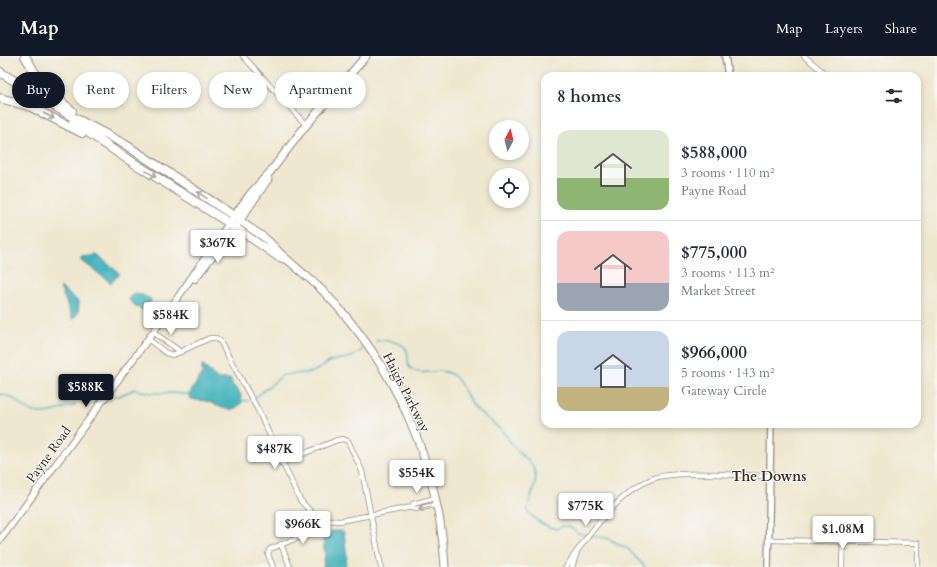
<!DOCTYPE html>
<html lang="en">
<head>
<meta charset="utf-8">
<style>
	body { margin:0; font-family:Cardo,serif; background:#f2f2f3; color:#1f2937; height:100vh; display:flex; flex-direction:column; font-size:15px; white-space:nowrap }
	* { box-sizing:border-box; margin:0 }
	p { font-size:13px; color:#747a83 }
	.icon { flex:none; width:22px; height:22px; fill:none; stroke:currentColor; stroke-width:2; stroke-linecap:round; stroke-linejoin:round }
	.map { position:relative; flex:1; overflow:hidden }
	.panel { position:absolute; left:541px; top:16px; width:380px; height:356px; display:flex; flex-direction:column; background:#fff; border-radius:12px; box-shadow:0 2px 6px #0003 }
	.panel>* { flex:none }
	.guide { position:absolute; left:12px; top:16px; width:380px; height:36px; display:flex; gap:8px }
	.needle { width:26px; rotate:7deg }
	.buttons { position:absolute; left:489px; top:64px; display:grid; gap:8px }
	.buttons a { display:grid; place-items:center; width:40px; height:40px; border-radius:50%; background:#fff; box-shadow:0 2px 6px #0003; font-size:20px }
	.price { position:absolute; translate:-50% -34px; padding:0 9px; border-radius:4px; background:#fff; color:#222; font-size:13px; line-height:26px; filter:drop-shadow(0 1px 2px #0008) }
	.price::after { content:''; position:absolute; left:50%; top:24px; width:12px; height:9px; margin-left:-6px; background:inherit; clip-path:polygon(0 0,100% 0,50% 100%) }
	.price.selected { background:#111827; color:#fff }
	ul { padding:0; list-style:none }
	li { display:flex; align-items:center; gap:12px; height:100px; padding:0 16px }
	li+li { border-top:1px solid #e0e1e3 }
	li span { display:grid; place-items:center; flex:none; width:112px; height:80px; border-radius:12px; color:#555 }
	li>.icon { margin-inline-start:auto }
	span .icon { width:48px; height:48px; fill:#fffc; stroke-width:1 }
	li b { font-size:17px }
	h2 { display:flex; justify-content:space-between; align-items:center; height:48px; padding:0 16px; font-size:17px }
	.chip { padding:0 14px; border-radius:18px; background:#fff; box-shadow:0 2px 6px #0003; font-size:14px; line-height:36px }
	.chip.selected { background:#111827; color:#fff }
	header { display:flex; align-items:center; gap:24px; box-sizing:border-box; height:56px; padding:0 20px; background:#111827; color:#fff }
	header strong { font-size:19px }
	nav { display:flex; gap:22px; margin-inline-start:auto; font-size:14px }
	.map>svg:first-child { display:block }
	.water { fill:#44b3be; stroke:#406e6e }
	.lines { fill:none; stroke-linecap:round; stroke-linejoin:round }
	.stream { stroke:#44b3be; stroke-width:1.5 }
	.minor-casing { stroke:#958876; stroke-width:6 }
	.tertiary-casing { stroke:#958876; stroke-width:8 }
	.secondary-casing { stroke:#958876; stroke-width:8 }
	.primary-casing { stroke:#958876; stroke-width:9 }
	.motorway-casing { stroke:#958876; stroke-width:10 }
	.minor { stroke:#fff; stroke-width:4.5 }
	.tertiary { stroke:#fff; stroke-width:5.5 }
	.secondary { stroke:#fff; stroke-width:6 }
	.primary { stroke:#fff; stroke-width:7 }
	.motorway { stroke:#fff; stroke-width:8 }
	.oneway { stroke:#a79f9a }
	.labels { text-anchor:middle; stroke-width:3; stroke-linejoin:round; paint-order:stroke }
	.street-label { font-size:13px; fill:#3b2a1e; stroke:#f6f6f2 }
	.neighbourhood-label { font-size:14px; font-weight:bold; fill:#3b2a1e; stroke:#f6f6f2 }
</style>
</head>
<body>
<header>
<strong>Map</strong>
<nav><a>Map</a><a>Layers</a><a>Share</a></nav>
</header>
<div class="map">
<svg width="937" height="511" viewBox="0 0 937 511">
	<rect width="100%" height="100%" fill="#f6f6f2"/>
	<filter id="ink" filterUnits="userSpaceOnUse"><feTurbulence type="fractalNoise" baseFrequency=".025" numOctaves="2"/><feDisplacementMap in="SourceGraphic" scale="8" xChannelSelector="R" yChannelSelector="G"/><feConvolveMatrix kernelMatrix="1 2 1 2 8 2 1 2 1" color-interpolation-filters="sRGB"/></filter>
	<filter id="wash" filterUnits="userSpaceOnUse"><feTurbulence type="fractalNoise" baseFrequency=".012" numOctaves="4" result="noise"/><feDisplacementMap in="SourceGraphic" scale="16" xChannelSelector="R" yChannelSelector="G"/><feGaussianBlur stdDeviation="0.9" result="paint"/><feColorMatrix in="noise" values="0 0 0 0 0 0 0 0 0 0 0 0 0 0 0 0 0 1.4 0 .05"/><feComposite in="paint" operator="in"/></filter>
	<g filter="url(#wash)">
		<rect width="100%" height="100%" fill="#efe7cf"/>
		<path class="water" d="M97 199 119 217V219L111 227 82 205V202Z
			M60 231 79 246 78 257 73 264Z
			M137 237 151 243V245L145 255 137 251 129 244 133 238Z
			M202 309 218 323H231L232 329C239 334 241 337 242 346 231 361 218 349 206 345 200 344 195 345 190 342V337L202 318Z
			M331 475H343L344 477 347 501 345 511H323L325 499 323 484Z"/>
		<g class="lines">
			<path class="stream" d="M376 285C383 283 405 286 407 295 408 300 408 306 409 311 424 324 439 308 454 320 463 327 466 342 474 351 483 360 493 366 502 375 508 381 512 390 519 396 526 404 533 407 535 417 538 431 527 443 528 456 536 465 545 471 557 473L561 470H569L578 477 587 479
				M0 338C13 341 14 343 24 351 39 363 58 354 75 349
				M115 340H119L135 333C155 341 169 334 190 339
				M90 341 100 332
				M256 341 283 319 313 316 331 305 352 301 363 293
				M241 344 248 345
				M590 480 607 482 628 493 645 511"/>
		</g>
	</g>
	<g filter="url(#ink)">
		<g class="lines">
			<g class="minor-casing">
				<path id="minor" d="M243 0 306 69
					M804 0 828 20
					M153 276 181 296
					M148 283 166 297 173 299 210 282H216L220 285 258 354 300 444 312 457 326 464 340 465 412 451 413 448 435 442
					M281 407 337 384 343 383 348 385 362 415 381 511
					M412 451 415 453 436 449
					M769 484 918 487V511
					M281 488 290 511
					M273 511 268 498 270 493 315 475 320 471 323 463
					M566 511C586 482 617 437 652 423 675 413 742 420 770 420
					M572 511 577 496
					M842 511 843 479"/>
			</g>
			<g class="tertiary-casing">
				<path id="tertiary" d="M725 0 728 20
					M768 511 771 368"/>
			</g>
			<g class="secondary-casing">
				<path id="secondary" d="M195 223 235 171
					M0 484 165 260 229 167"/>
			</g>
			<g class="primary-casing">
				<path id="primary" d="M234 160C244 169 256 175 266 183 274 190 280 198 288 204 300 215 313 225 324 236 396 310 439 409 445 511
					M238 167 268 123
					M287 204 278 201 229 167 251 137 271 115 303 73 366 0"/>
			</g>
			<g class="motorway-casing">
				<path id="motorway" d="M25 0 42 29 72 55
					M0 16 71 60 126 89 234 160
					M0 42 31 51 82 77
					M73 66 118 97 229 167"/>
			</g>
			<use href="#minor" class="minor"/>
			<use href="#tertiary" class="tertiary"/>
			<use href="#secondary" class="secondary"/>
			<use href="#primary" class="primary"/>
			<use href="#motorway" class="motorway"/>
		</g>
		<defs><path id="oneway-shaft" d="M-6 0H5M1.5-3L5.5 0L1.5 3" fill="none" stroke-width="1.6" stroke-linecap="round" stroke-linejoin="round"/></defs>
		<g class="oneway">
			<use href="#oneway-shaft" transform="translate(49 60) rotate(27)"/>
			<use href="#oneway-shaft" transform="translate(151 118) rotate(31)"/>
			<use href="#oneway-shaft" transform="translate(202 139) rotate(-146)"/>
			<use href="#oneway-shaft" transform="translate(424 452) rotate(169)"/>
		</g>
	</g>
	<g class="labels">
		<g class="street-label">
			<text transform="translate(407 336) rotate(63)" y="5">Haigis Parkway</text>
			<text transform="translate(48 398) rotate(-54)" y="5">Payne Road</text>
		</g>
		<g class="neighbourhood-label">
			<text x="769" y="425">The Downs</text>
		</g>
	</g>
</svg>
<div class="buttons">
<a><svg class="needle" viewBox="-14 -14 28 28"><path d="M0-13l5 13h-10z" fill="#e53935"/><path d="M0 13l5-13h-10z" fill="#747a83"/></svg></a>
<a><svg class="icon" aria-label="locate" viewBox="0 0 24 24"><circle cx="12" cy="12" r="6"/><path d="M12 2v4M12 18v4M2 12h4M18 12h4"/></svg></a>
</div>
<b class="price" style="left:218px;top:208px">$367K</b>
<b class="price" style="left:171px;top:280px">$584K</b>
<b class="price selected" style="left:86px;top:352px">$588K</b>
<b class="price" style="left:275px;top:414px">$487K</b>
<b class="price" style="left:417px;top:438px">$554K</b>
<b class="price" style="left:586px;top:471px">$775K</b>
<b class="price" style="left:303px;top:489px">$966K</b>
<b class="price" style="left:843px;top:494px">$1.08M</b>
<div class="guide">
<a class="chip selected">Buy</a>
<a class="chip">Rent</a>
<a class="chip">Filters</a>
<a class="chip">New</a>
<a class="chip">Apartment</a>
</div>
<section class="panel">
<h2>8 homes<svg class="icon" aria-label="filters" viewBox="0 0 24 24"><path d="M4 7h16M4 17h16"/><circle cx="9" cy="7" r="2"/><circle cx="15" cy="17" r="2"/></svg></h2>
<ul>
<li><span style="background:linear-gradient(#dfe7d0 60%,#8fb573 0)"><svg class="icon" aria-label="home" viewBox="0 0 24 24"><path d="M3 11l9-7 9 7M6 9v11h12V9"/></svg></span><div><b>$588,000</b><p>3 rooms · 110 m²</p><p>Payne Road</p></div></li>
<li><span style="background:linear-gradient(#f6c9c9 65%,#9aa5b1 0)"><svg class="icon" aria-label="home" viewBox="0 0 24 24"><path d="M3 11l9-7 9 7M6 9v11h12V9"/></svg></span><div><b>$775,000</b><p>3 rooms · 113 m²</p><p>Market Street</p></div></li>
<li><span style="background:linear-gradient(#c9d6e8 70%,#c2b280 0)"><svg class="icon" aria-label="home" viewBox="0 0 24 24"><path d="M3 11l9-7 9 7M6 9v11h12V9"/></svg></span><div><b>$966,000</b><p>5 rooms · 143 m²</p><p>Gateway Circle</p></div></li>
</ul>
</section>
</div>
</body>
</html>
